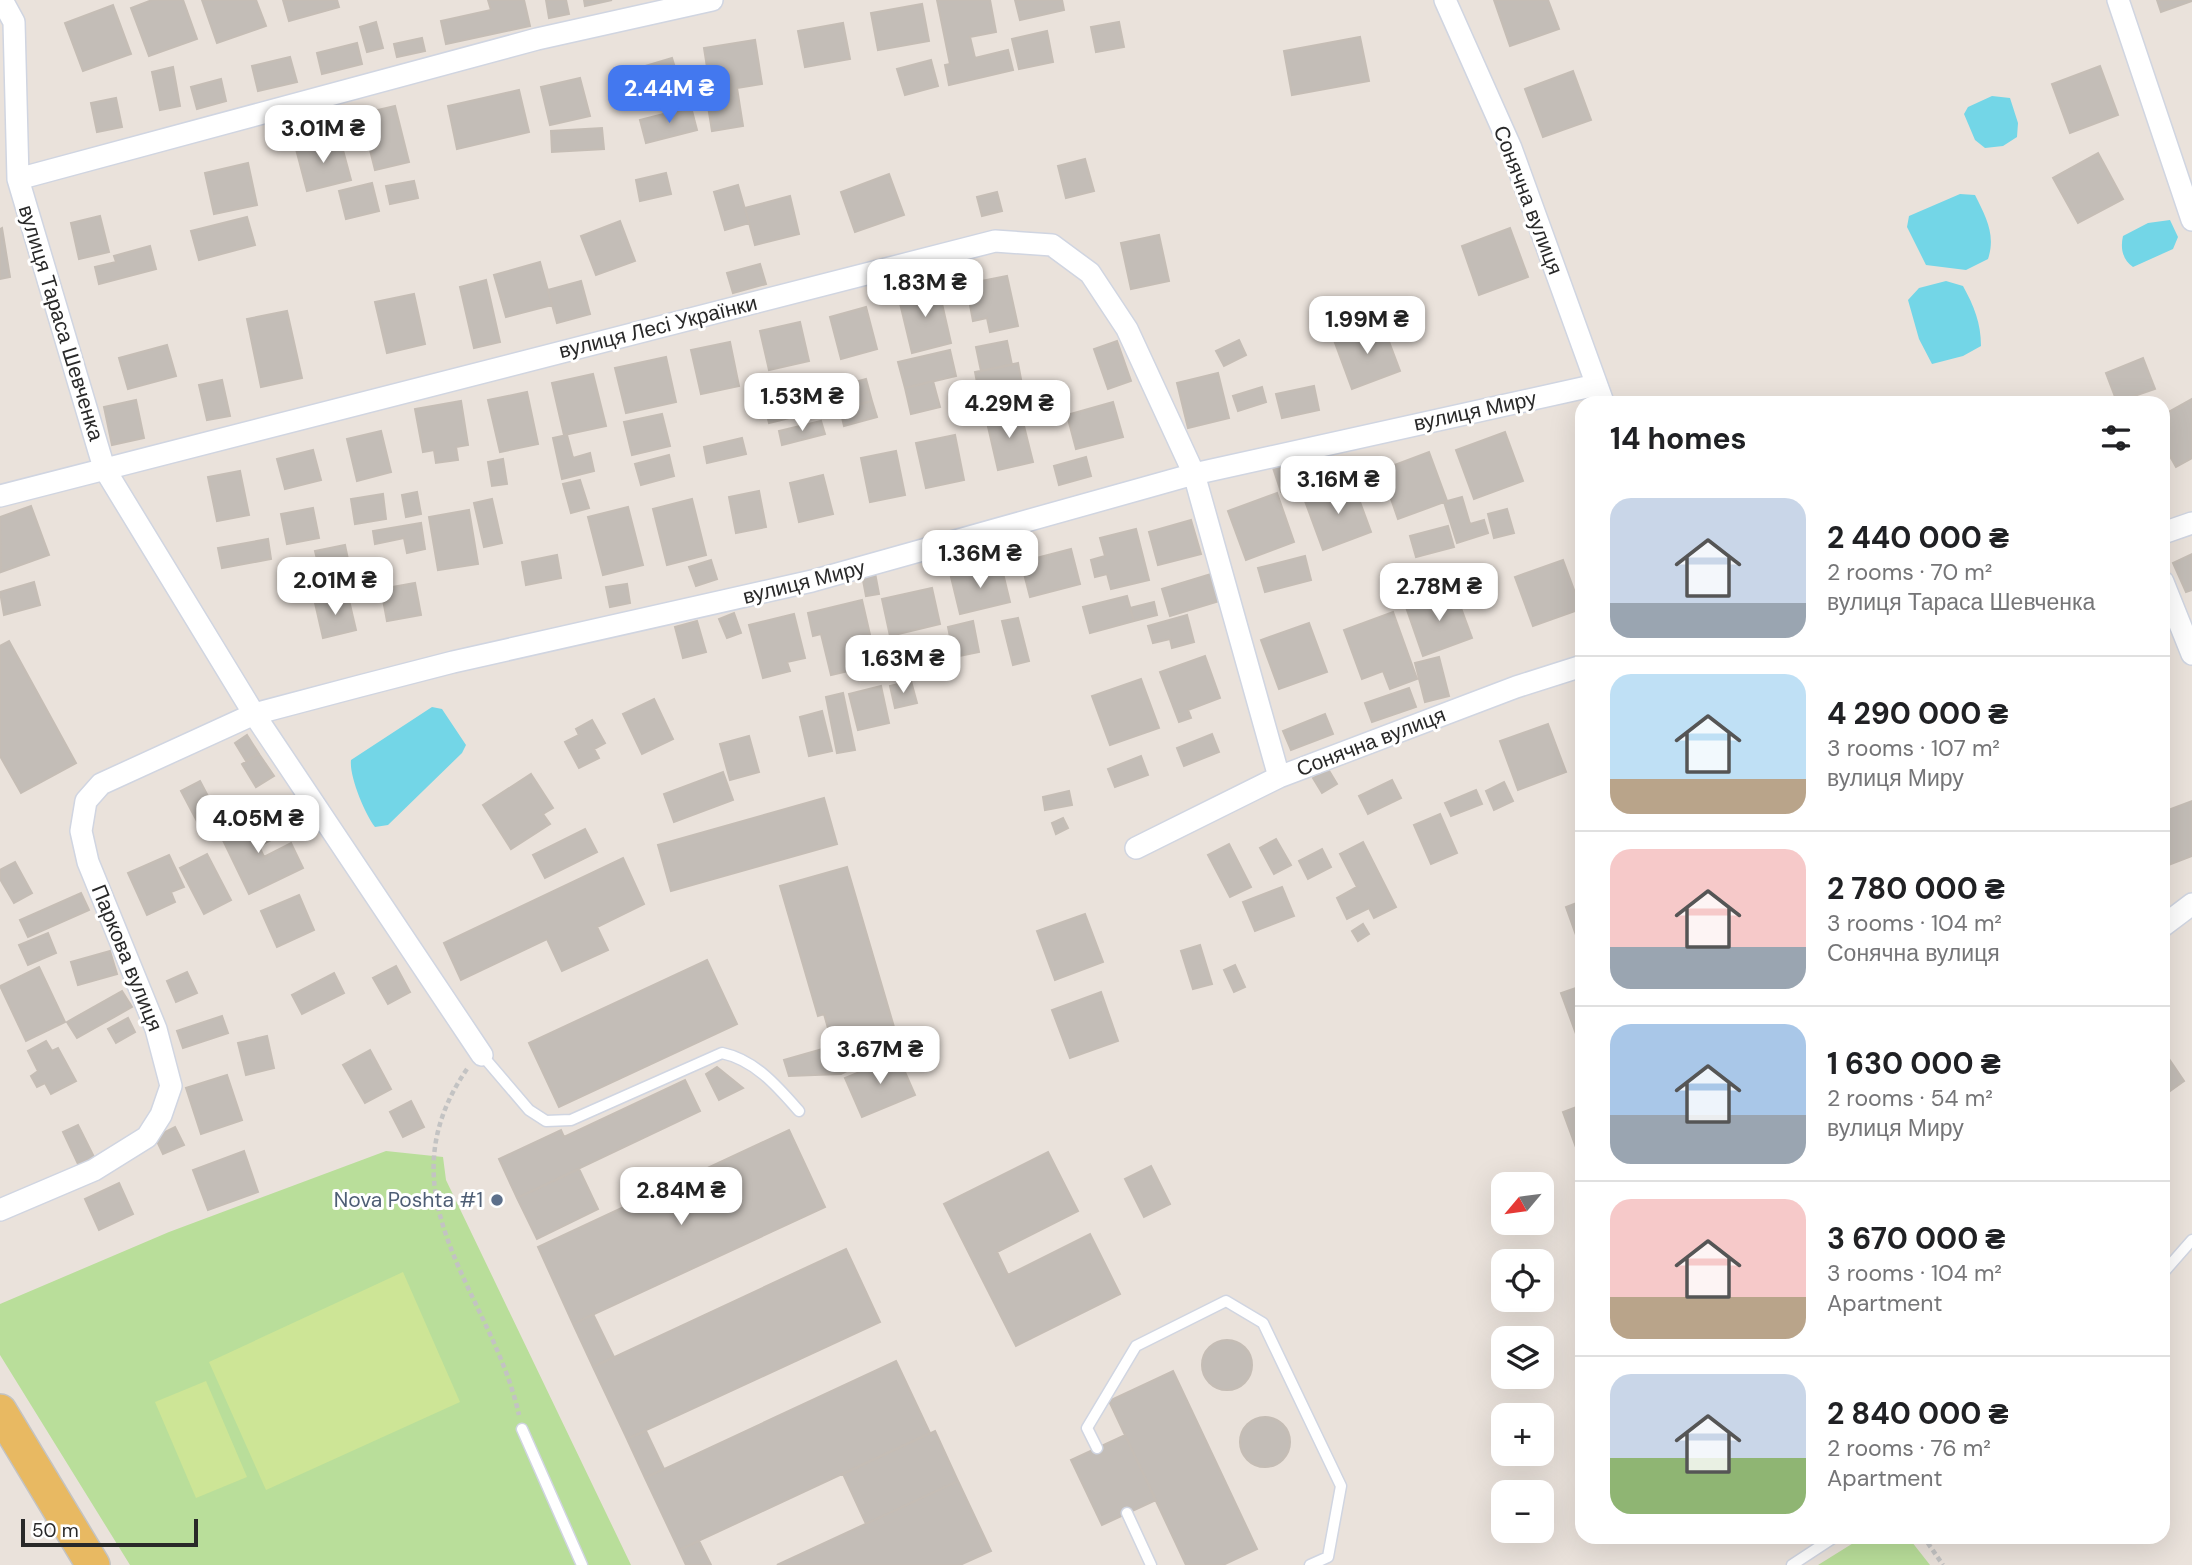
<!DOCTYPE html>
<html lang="en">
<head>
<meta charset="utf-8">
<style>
	body { margin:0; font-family:"DM Sans",sans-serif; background:#f2f2f2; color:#202124; height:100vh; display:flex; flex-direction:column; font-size:26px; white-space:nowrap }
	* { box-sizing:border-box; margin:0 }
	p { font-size:23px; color:#757577 }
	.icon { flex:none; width:38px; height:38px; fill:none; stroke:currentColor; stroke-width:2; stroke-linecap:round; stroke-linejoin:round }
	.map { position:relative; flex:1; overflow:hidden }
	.panel { position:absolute; left:1575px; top:396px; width:595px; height:1148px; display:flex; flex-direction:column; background:#fff; border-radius:21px; box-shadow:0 7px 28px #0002 }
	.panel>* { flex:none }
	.needle { width:46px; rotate:241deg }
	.tools { position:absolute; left:1491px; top:1172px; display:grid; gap:14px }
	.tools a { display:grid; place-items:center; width:63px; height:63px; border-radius:14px; background:#fff; box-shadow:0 7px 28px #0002; font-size:35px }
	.scale { position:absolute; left:21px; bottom:18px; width:177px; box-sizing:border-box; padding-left:7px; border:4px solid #292929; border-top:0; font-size:19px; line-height:24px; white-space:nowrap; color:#292929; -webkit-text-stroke:5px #fff; paint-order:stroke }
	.price { position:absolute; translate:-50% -60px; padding:0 16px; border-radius:14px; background:#fff; color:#222; font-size:23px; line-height:46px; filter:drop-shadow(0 2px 4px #0008) }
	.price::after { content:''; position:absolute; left:50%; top:42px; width:21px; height:16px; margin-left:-10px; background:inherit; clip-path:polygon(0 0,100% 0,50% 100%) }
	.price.active { background:#4378ef; color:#fff }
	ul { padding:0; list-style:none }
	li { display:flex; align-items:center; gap:21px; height:175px; padding:0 35px }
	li+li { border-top:2px solid #e0e0e0 }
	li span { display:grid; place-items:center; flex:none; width:196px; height:140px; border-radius:21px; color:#555 }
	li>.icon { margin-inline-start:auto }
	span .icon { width:84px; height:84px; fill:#fffc; stroke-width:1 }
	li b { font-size:30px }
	h2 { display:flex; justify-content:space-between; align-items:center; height:84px; padding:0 35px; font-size:30px }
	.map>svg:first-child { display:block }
	.green { fill:#b9de9a }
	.pitch { fill:#cde596 }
	.water { fill:#73d6e7 }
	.building { fill:#c3bdb7; stroke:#c5bdb5; stroke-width:2 }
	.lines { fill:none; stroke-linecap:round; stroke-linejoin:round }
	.lane-casing { stroke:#d0d5e1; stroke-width:13 }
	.street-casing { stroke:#d0d5e1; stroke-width:24 }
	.primary-casing { stroke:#c3c3c3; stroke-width:36 }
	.path { stroke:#c3c3c3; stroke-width:4.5; stroke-dasharray:5 3.5; stroke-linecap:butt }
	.lane { stroke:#fff; stroke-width:10 }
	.street { stroke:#fff; stroke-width:21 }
	.primary { stroke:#e8b962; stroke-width:33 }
	.service-dot { fill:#5c6f8a; stroke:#fff; stroke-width:2.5 }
	.labels { text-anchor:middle; stroke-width:6; stroke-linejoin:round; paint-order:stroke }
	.street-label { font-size:21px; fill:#292929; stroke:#fff }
	.service-label { font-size:21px; fill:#4e5e75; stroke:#fff; text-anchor:end }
</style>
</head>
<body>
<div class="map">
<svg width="2192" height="1565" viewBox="0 0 2192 1565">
	<rect width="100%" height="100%" fill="#eae2db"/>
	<path class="green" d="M386 1151 443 1157 446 1180 631 1565H130L0 1355V1304L169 1232Z
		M1863 1537H1908L1930 1565H1818Z"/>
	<path class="pitch" d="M403 1272 460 1402 266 1490 209 1362Z
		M206 1381 247 1477 196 1498 155 1402Z"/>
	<path class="water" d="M1992 96 2010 98 2018 123 2017 137 2003 146 1985 148 1975 140 1964 114 1968 107Z
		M1960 194 1975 195C1986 217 1996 235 1988 259L1966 270 1926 265 1907 227 1909 216Z
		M2170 220 2178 237 2173 249 2133 267C2123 260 2120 249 2123 236L2148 223Z
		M1946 281 1963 286C1974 306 1981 323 1981 346L1963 356 1932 364 1919 339 1908 300 1919 288Z
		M432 707 442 709 466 745 462 753 388 825 375 827C365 814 349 776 351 760Z"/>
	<path class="building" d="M152 0H183L197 39 149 56 131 8Z
		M202 0H256L266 26 217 43Z
		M283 0H337L339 7 289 21Z
		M488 0H524L530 26 446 44 441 21 491 10Z
		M546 0H566L569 14 549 18Z
		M584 0H612L585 6Z
		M937 0H990L996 32 970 37 975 58 1008 50 1013 70 949 85 945 65 950 64Z
		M1015 0H1062L1064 10 1020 20Z
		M1494 0H1548L1559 29 1510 46Z
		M2157 0H2192V1L2161 12Z
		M922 4 929 41 878 50 871 13Z
		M113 5 131 54 83 71 65 23Z
		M376 22 383 48 367 52 360 27Z
		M1119 22 1124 47 1096 52 1091 27Z
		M843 23 850 59 805 67 798 31Z
		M1047 31 1053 62 1019 69 1012 39Z
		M1360 37 1369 81 1292 95 1284 51Z
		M422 38 425 51 397 57 394 44Z
		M755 40 762 84 737 88 743 126 712 131 707 100 712 99 704 48Z
		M357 43 362 64 322 74 317 53Z
		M290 57 297 82 258 91 252 66Z
		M672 58 683 93 642 105 632 70Z
		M931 60 938 86 905 95 897 69Z
		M2100 66 2118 115 2070 133 2052 84Z
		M173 67 180 106 160 110 152 72Z
		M1573 71 1591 120 1543 137 1525 89Z
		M580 78 590 116 550 125 541 87Z
		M221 79 226 101 197 109 191 87Z
		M519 90 529 132 457 149 448 106Z
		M116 98 122 127 97 132 91 103Z
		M395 106 409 162 375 170 361 114Z
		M691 107 697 130 646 143 640 120Z
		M602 128 604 149 552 152 551 131Z
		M340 139 351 180 307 191 296 149Z
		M2098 153 2123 199 2078 223 2053 178Z
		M1085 159 1094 191 1066 198 1058 166Z
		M248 163 257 205 214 214 205 173Z
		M666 173 671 194 640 201 636 180Z
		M889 174 904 215 855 232 841 192Z
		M414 181 418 198 390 204 386 186Z
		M372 183 379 211 346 219 339 191Z
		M738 185 749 223 725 230 714 192Z
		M997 192 1002 211 982 216 977 197Z
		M790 196 799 234 755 245 745 208Z
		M100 216 109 252 79 259 71 223Z
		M247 217 255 245 199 260 191 231Z
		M620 221 635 261 596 275 581 236Z
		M2 228 10 277 0 279V229Z
		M1510 228 1528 277 1479 295 1462 246Z
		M1159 235 1169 281 1131 289 1121 243Z
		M150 246 156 269 99 284 95 267 116 262 114 256Z
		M540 262 552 305 506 317 494 275Z
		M760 264 766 284 733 293 727 273Z
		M1007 276 1018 326 990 332 987 318 973 321 966 284Z
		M486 280 500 342 474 348 460 287Z
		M581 281 590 314 557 323 548 290Z
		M938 286 951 343 912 353 898 295Z
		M414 294 425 344 387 353 375 302Z
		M866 307 877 349 841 359 830 317Z
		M287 311 302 378 261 387 247 319Z
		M800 322 809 361 769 370 760 331Z
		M1382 323 1400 371 1352 389 1334 340Z
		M1239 340 1246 355 1224 366 1216 351Z
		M1007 341 1012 365 981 371 976 347Z
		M1117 341 1131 381 1108 389 1094 349Z
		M730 342 739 386 701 394 691 350Z
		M167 345 176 376 128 389 119 358Z
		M950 350 956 376 905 388 898 362Z
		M666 357 676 402 626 413 615 368Z
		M2143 358 2155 389 2117 402 2106 373Z
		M1018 363 1023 390 980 398 975 372Z
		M1218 373 1229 418 1188 428 1177 383Z
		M593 374 606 426 564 435 552 383Z
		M866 379 872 401 840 409 833 388Z
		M222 380 230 416 207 420 199 385Z
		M933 381 940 407 911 414 905 388Z
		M779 383 782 396 812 388 818 411 769 423 760 387Z
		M1314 386 1319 410 1282 418 1276 394Z
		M1262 387 1266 402 1238 411 1233 396Z
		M527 392 538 444 500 452 488 400Z
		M2192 399V458L2176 467 2163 444V415Z
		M136 400 144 438 112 445 104 407Z
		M461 401 468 445 456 447 458 460 436 463 434 450 423 452 415 409Z
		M872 401 877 417 844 426 840 409Z
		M1113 402 1123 437 1076 449 1067 415Z
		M1020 410 1033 462 998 470 986 418Z
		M662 414 670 446 632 455 624 422Z
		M821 421 825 434 782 445 779 431Z
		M381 431 391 472 357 481 347 439Z
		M1505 432 1523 481 1474 499 1456 450Z
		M567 435 573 458 590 453 594 471 562 479 553 438Z
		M955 435 964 480 926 488 916 443Z
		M742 438 746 454 707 463 704 447Z
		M313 450 321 480 285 489 277 459Z
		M896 451 905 495 870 502 861 458Z
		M1429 452 1447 501 1398 519 1381 470Z
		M669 455 674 476 641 485 635 464Z
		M1086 457 1091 476 1059 485 1054 466Z
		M503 459 507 484 492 486 488 462Z
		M1286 464 1295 487 1281 492 1273 468Z
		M240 471 249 515 217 521 208 477Z
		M823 475 833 514 799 522 790 483Z
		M580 480 589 508 571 513 563 484Z
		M1353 483 1371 532 1323 550 1305 501Z
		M759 491 766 527 736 533 729 497Z
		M417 492 421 514 406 517 402 495Z
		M1277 493 1294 542 1246 560 1228 511Z
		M383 494 386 519 355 524 351 499Z
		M1462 497 1470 524 1484 520 1488 533 1457 543 1444 502Z
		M492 499 502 543 484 547 474 503Z
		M692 499 706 555 667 565 653 509Z
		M31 506 49 555 1 572 0 517Z
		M628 507 643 565 603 575 588 517Z
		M313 508 319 538 287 544 281 514Z
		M1507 509 1514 533 1494 538 1488 514Z
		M469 510 478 564 438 570 429 517Z
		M1191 520 1201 554 1158 565 1149 532Z
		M421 523 425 549 407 553 404 538 375 544 373 531Z
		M1448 526 1454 547 1416 557 1410 536Z
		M1136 529 1149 580 1111 589 1107 574 1095 577 1091 560 1105 556 1100 538Z
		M268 539 271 559 222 568 218 548Z
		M345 545 351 574 322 580 315 551Z
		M1071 549 1080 584 1030 597 1021 562Z
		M2192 554V590L2186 592 2173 563Z
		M557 555 561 578 526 585 522 562Z
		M1305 556 1311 580 1265 592 1258 568Z
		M711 560 717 579 696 586 689 567Z
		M1563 560 1581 609 1533 626 1515 577Z
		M1001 565 1010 602 960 614 951 577Z
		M875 573 879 594 866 596 862 575Z
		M1211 574 1219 601 1170 616 1162 589Z
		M34 582 40 605 4 615 0 592Z
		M415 583 421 615 387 621 381 589Z
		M627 584 630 603 610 607 606 587Z
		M932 588 940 624 890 636 882 599Z
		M1454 589 1472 638 1423 656 1406 607Z
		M348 596 356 630 323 638 315 603Z
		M1127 596 1134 621 1090 633 1083 607Z
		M862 600 871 639 864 640 870 666 831 675 821 634 813 636 808 613Z
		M1154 602 1157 615 1134 621 1130 608Z
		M1393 612 1417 679 1390 689 1383 671 1362 679 1344 630Z
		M734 613 741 633 727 638 719 619Z
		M794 614 805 658 787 662 790 671 763 678 749 625Z
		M1187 615 1194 642 1172 648 1170 639 1153 643 1148 626Z
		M1018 618 1029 661 1013 665 1002 621Z
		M697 621 706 652 683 658 675 627Z
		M973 621 979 652 954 657 948 627Z
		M1309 623 1327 672 1279 689 1261 640Z
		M9 641 76 763 21 793 0 756V646Z
		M1205 656 1220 698 1188 710 1191 718 1179 722 1160 672Z
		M1439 657 1449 696 1425 702 1415 663Z
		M1141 679 1159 728 1110 745 1092 696Z
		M911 681 917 703 895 708 890 686Z
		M881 686 889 723 858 730 849 694Z
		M1409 688 1416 707 1372 722 1365 703Z
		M843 693 855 750 837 753 826 697Z
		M654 699 673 739 642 754 623 714Z
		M822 711 832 751 809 756 800 717Z
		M1325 714 1333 734 1291 750 1283 731Z
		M592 720 605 743 594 749 599 758 579 768 565 742 579 735 576 729Z
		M1548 724 1566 772 1518 790 1500 741Z
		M1212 734 1219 752 1184 766 1177 748Z
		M247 735 259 754 246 761 235 743Z
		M749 736 759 772 730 780 720 744Z
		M259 754 274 776 256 787 242 764Z
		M1141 756 1148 775 1115 787 1108 769Z
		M1328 769 1337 784 1322 793 1313 778Z
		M723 772 733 800 674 822 664 794Z
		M531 774 553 808 543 814 550 824 511 849 483 805Z
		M1392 780 1401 798 1368 814 1359 796Z
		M200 781 219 817 200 827 181 791Z
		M1504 782 1513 801 1494 810 1486 791Z
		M1476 790 1482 804 1451 816 1445 803Z
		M1069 791 1072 805 1045 810 1043 797Z
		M824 798 837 844 671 891 658 845Z
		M2192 801V856L2166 866 2163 857V812Z
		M259 813 271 840 259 846 264 857 291 843 303 868 249 894 219 832Z
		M1440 814 1457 853 1431 864 1414 825Z
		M1063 818 1068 828 1056 834 1052 823Z
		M585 829 597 852 545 878 533 855Z
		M1276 839 1291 865 1274 874 1260 848Z
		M1363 842 1396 907 1374 918 1369 908 1347 919 1337 898 1357 887 1340 854Z
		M1229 844 1251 887 1230 897 1208 855Z
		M1322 849 1331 867 1308 879 1299 861Z
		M207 854 231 900 204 914 180 868Z
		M169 855 184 887 171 892 175 902 147 915 128 873Z
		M623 858 644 904 597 927 608 950 562 971 547 939 461 980 444 943Z
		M15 862 32 893 14 903 0 879V870Z
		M847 867 899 1044 841 1074 789 1076 784 1060 833 1046 824 1014 818 1016 780 886Z
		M1282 887 1294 916 1255 931 1243 902Z
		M81 893 89 910 28 937 20 920Z
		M299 895 314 930 277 947 261 911Z
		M1582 901V952L1566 907Z
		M1085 914 1103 962 1055 980 1037 931Z
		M1363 924 1369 934 1358 941 1352 931Z
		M48 933 56 953 28 965 19 945Z
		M1200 945 1212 984 1193 989 1181 951Z
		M110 951 117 974 78 985 71 962Z
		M707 960 737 1024 559 1107 529 1043Z
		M1235 965 1245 987 1234 992 1224 970Z
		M396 966 410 992 388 1004 373 978Z
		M39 967 65 1022 26 1041 0 986Z
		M187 972 197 993 176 1002 167 981Z
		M334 973 344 993 302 1014 292 995Z
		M1582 986V1041L1579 1042 1561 993Z
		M122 991 132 1007 77 1038 67 1022Z
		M1101 992 1118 1041 1070 1058 1052 1010Z
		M222 1016 228 1033 183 1048 177 1031Z
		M128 1018 135 1032 116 1043 108 1029Z
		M267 1036 274 1068 246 1075 238 1043Z
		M46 1041 52 1051 58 1048 76 1081 51 1094 45 1083 37 1087 31 1076 38 1071 28 1051Z
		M370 1050 391 1089 365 1103 343 1065Z
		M2163 1050 2184 1081 2163 1096Z
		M898 1056 915 1095 862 1117 845 1078Z
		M717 1067 743 1088 719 1100 706 1074Z
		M227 1075 242 1120 201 1134 186 1088Z
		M685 1080 700 1111 517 1198 499 1159 561 1130 564 1137Z
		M411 1101 424 1127 403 1137 390 1112Z
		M1582 1105V1160L1581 1161 1563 1112Z
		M78 1125 94 1157 78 1164 63 1132Z
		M175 1127 184 1145 163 1154 155 1137Z
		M789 1130 825 1207 573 1324 538 1247Z
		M244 1151 258 1192 208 1210 193 1170Z
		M1048 1152 1078 1211 997 1252 1008 1275 1090 1234 1120 1294 1016 1346 944 1204Z
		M1151 1166 1170 1204 1144 1217 1125 1179Z
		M579 1169 598 1209 537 1239 517 1198Z
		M119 1183 133 1214 99 1230 85 1199Z
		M846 1249 880 1322 627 1439 593 1367Z
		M593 1314 614 1357 593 1367 573 1324Z
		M1202 1365a25 25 0 1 1 50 0a25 25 0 1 1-50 0Z
		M896 1361 930 1433 679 1550 645 1478Z
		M1173 1371 1257 1549 1223 1565H1186L1109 1401Z
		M1240 1442a25 25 0 1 1 50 0a25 25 0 1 1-50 0Z
		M646 1431 664 1469 645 1478 627 1439Z
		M935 1431 958 1481 866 1524 843 1474Z
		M1125 1435 1156 1500 1102 1525 1071 1460Z
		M958 1481 991 1551 960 1565H777Z
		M699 1541 711 1565H686L679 1550Z"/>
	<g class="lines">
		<g class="lane-casing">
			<path id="lane" d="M482 1055 529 1110 546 1121 571 1120 722 1053C755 1060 777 1086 799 1111
				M2163 1273 2192 1240
				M522 1429 582 1565
				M1097 1448 1087 1428 1136 1346 1226 1301 1263 1323 1341 1486 1328 1557 1310 1565
				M1127 1513 1151 1565
				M1792 1565 1836 1536"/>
		</g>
		<g class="street-casing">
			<path id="street" d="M2 0 14 22 18 179 104 468 254 714 482 1055
				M1445 0 1511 148 1603 402
				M2118 0 2192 220
				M18 179 537 39 712 0
				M0 496 995 241 1052 245 1090 273 1127 329 1194 474 1279 777
				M2163 533 2192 523
				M2163 582 2192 654
				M1136 848 1279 777 1516 687 1582 666
				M2163 926 2192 904
				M0 1210 94 1170 147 1137 161 1115 171 1086 156 1029 88 862 81 831 86 801 101 784 254 714 360 686 453 662 812 581 1194 474 1596 385"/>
		</g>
		<g class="primary-casing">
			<path id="primary" d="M0 1411 93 1565"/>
		</g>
		<path class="path" d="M467 1069C378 1198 492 1293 519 1415
			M1923 1536 1943 1565"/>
		<use href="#lane" class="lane"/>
		<use href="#street" class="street"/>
		<use href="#primary" class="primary"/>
	</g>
	<circle class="service-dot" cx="497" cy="1200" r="7"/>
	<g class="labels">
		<g class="street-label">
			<text transform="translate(1528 200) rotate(69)" y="7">Сонячна вулиця</text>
			<text transform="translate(61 323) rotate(73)" y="7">вулиця Тараса Шевченка</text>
			<text transform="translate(658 327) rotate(-14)" y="7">вулиця Лесі Українки</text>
			<text transform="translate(1475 411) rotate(-12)" y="7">вулиця Миру</text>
			<text transform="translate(804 582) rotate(-14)" y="7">вулиця Миру</text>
			<text transform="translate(1371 742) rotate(-21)" y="7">Сонячна вулиця</text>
			<text transform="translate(127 958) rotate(68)" y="7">Паркова вулиця</text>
		</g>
		<g class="service-label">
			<text x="483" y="1207">Nova Poshta #1</text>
		</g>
	</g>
</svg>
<div class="tools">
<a><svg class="needle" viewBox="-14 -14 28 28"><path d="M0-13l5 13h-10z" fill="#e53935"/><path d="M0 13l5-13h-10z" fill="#757577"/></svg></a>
<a><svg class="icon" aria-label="locate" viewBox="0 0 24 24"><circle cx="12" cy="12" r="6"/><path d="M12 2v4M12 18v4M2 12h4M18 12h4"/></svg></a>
<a><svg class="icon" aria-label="layers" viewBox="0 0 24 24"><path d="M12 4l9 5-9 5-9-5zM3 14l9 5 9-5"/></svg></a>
<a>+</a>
<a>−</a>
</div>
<div class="scale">50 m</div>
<b class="price active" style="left:669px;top:125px">2.44M ₴</b>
<b class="price" style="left:323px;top:165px">3.01M ₴</b>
<b class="price" style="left:925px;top:319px">1.83M ₴</b>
<b class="price" style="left:1367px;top:356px">1.99M ₴</b>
<b class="price" style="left:802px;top:433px">1.53M ₴</b>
<b class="price" style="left:1009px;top:440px">4.29M ₴</b>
<b class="price" style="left:1338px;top:516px">3.16M ₴</b>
<b class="price" style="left:980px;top:590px">1.36M ₴</b>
<b class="price" style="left:335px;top:617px">2.01M ₴</b>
<b class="price" style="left:1439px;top:623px">2.78M ₴</b>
<b class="price" style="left:903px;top:695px">1.63M ₴</b>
<b class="price" style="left:258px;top:855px">4.05M ₴</b>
<b class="price" style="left:880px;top:1086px">3.67M ₴</b>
<b class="price" style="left:681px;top:1227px">2.84M ₴</b>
<section class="panel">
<h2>14 homes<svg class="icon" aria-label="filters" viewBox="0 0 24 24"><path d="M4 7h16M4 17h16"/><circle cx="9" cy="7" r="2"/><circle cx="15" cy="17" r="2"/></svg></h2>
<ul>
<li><span style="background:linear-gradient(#c9d6e8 75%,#9aa5b1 0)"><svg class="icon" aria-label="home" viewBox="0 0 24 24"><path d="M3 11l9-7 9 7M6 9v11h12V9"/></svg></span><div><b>2 440 000 ₴</b><p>2 rooms · 70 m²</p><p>вулиця Тараса Шевченка</p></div></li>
<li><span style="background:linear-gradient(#bfe0f5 75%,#b9a48a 0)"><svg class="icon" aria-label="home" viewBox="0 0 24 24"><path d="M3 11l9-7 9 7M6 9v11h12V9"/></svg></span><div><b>4 290 000 ₴</b><p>3 rooms · 107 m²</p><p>вулиця Миру</p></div></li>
<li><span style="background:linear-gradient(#f6c9c9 70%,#9aa5b1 0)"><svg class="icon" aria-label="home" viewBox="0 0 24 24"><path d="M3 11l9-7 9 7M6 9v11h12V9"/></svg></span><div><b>2 780 000 ₴</b><p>3 rooms · 104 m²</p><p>Сонячна вулиця</p></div></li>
<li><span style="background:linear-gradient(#a9c7e8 65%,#9aa5b1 0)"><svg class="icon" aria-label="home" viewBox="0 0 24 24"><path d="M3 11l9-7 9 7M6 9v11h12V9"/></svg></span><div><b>1 630 000 ₴</b><p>2 rooms · 54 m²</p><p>вулиця Миру</p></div></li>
<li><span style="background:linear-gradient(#f6c9c9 70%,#b9a48a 0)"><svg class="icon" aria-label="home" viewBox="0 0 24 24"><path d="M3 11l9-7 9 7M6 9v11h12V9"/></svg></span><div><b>3 670 000 ₴</b><p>3 rooms · 104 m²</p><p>Apartment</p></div></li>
<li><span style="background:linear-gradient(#c9d6e8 60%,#8fb573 0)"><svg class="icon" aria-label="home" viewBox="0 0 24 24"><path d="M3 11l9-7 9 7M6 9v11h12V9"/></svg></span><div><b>2 840 000 ₴</b><p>2 rooms · 76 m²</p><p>Apartment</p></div></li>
</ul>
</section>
</div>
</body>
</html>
